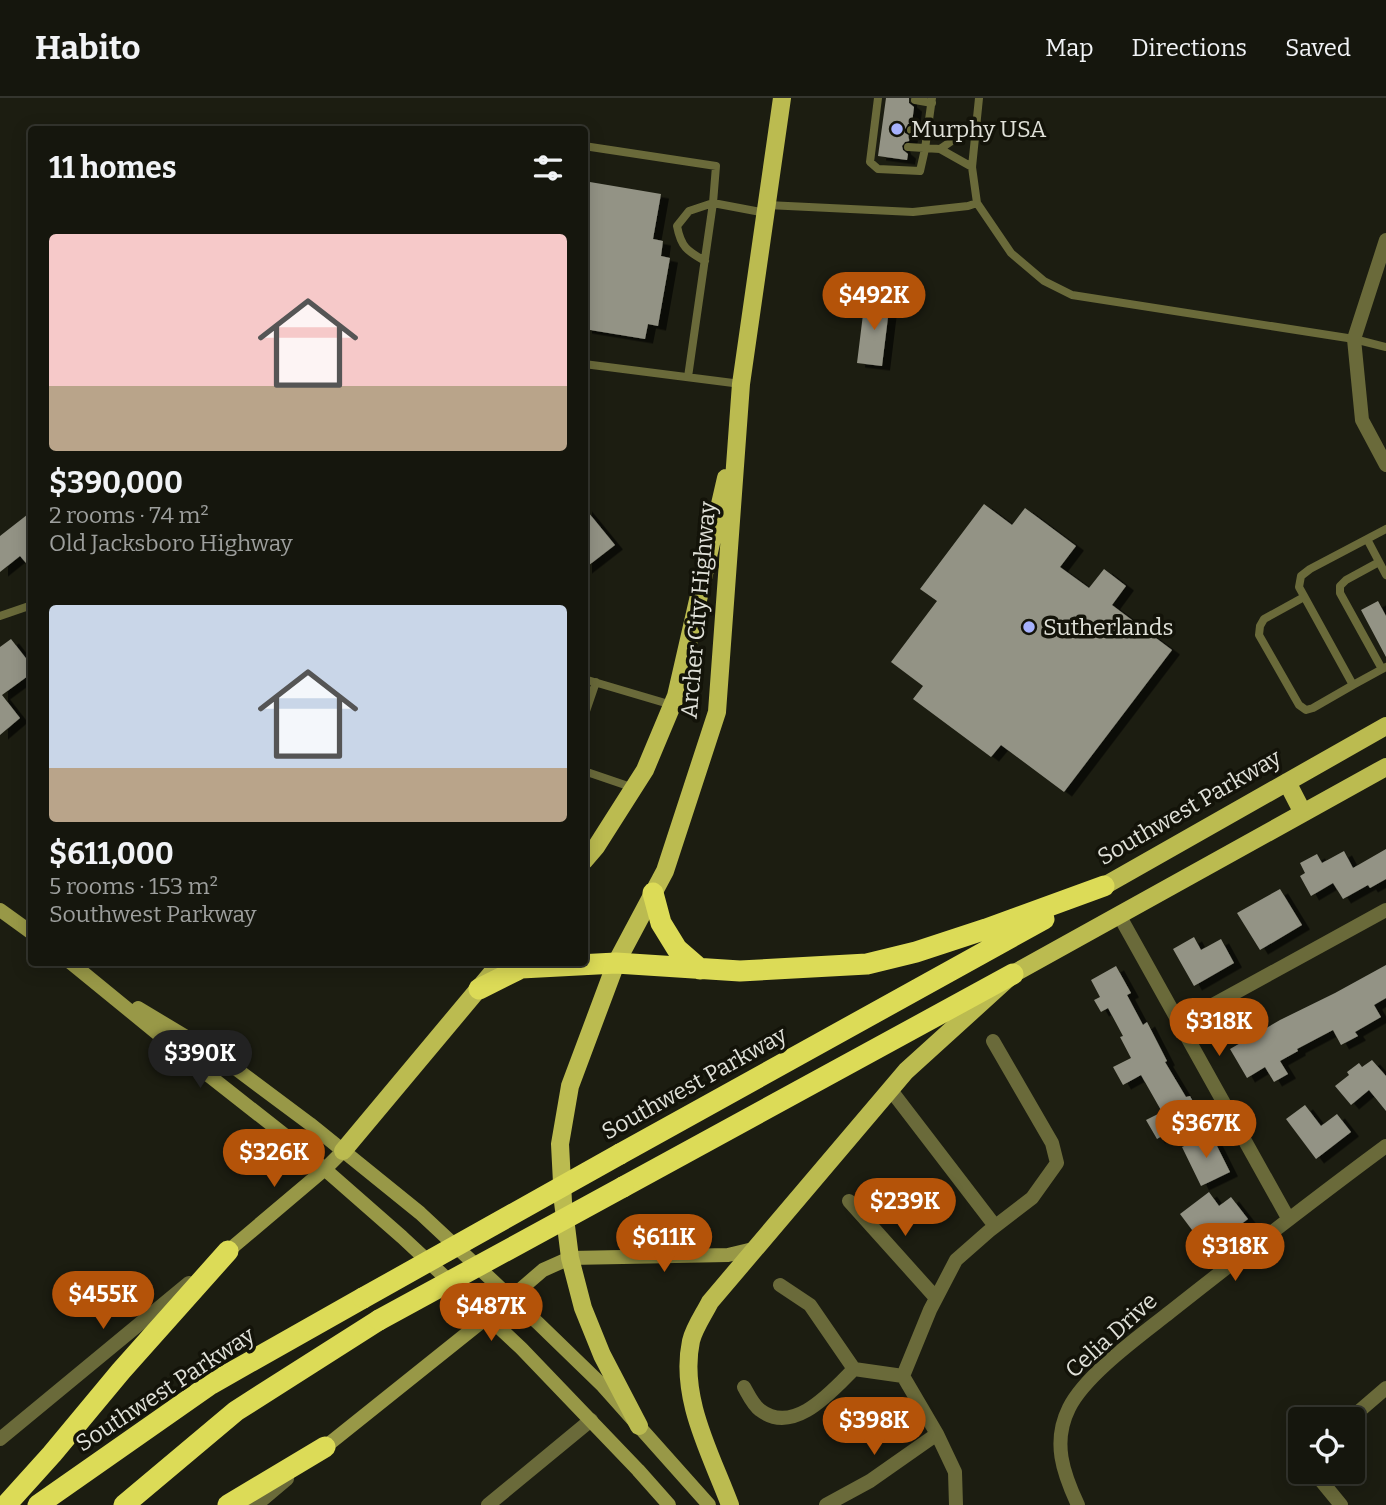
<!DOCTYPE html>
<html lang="en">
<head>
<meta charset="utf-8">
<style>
	body { margin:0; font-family:Bitter,serif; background:#22231b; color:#f1f3f6; height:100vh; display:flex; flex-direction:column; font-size:26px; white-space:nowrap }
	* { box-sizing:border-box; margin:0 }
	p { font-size:23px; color:#9d9f9d }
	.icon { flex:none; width:38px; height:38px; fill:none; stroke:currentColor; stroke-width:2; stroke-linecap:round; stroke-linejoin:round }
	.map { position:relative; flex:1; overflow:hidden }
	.details { position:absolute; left:28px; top:28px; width:560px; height:840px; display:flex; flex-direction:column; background:#15160d; border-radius:7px; box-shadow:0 4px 18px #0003,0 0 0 2px #34352e }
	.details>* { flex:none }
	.buttons { position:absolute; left:1288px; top:1309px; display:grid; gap:14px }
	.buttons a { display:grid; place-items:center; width:77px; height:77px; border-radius:7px; background:#15160d; box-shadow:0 4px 18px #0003,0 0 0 2px #34352e; font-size:35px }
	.price { position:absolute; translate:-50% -60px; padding:0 16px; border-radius:24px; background:#b45309; color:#fff; font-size:23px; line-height:46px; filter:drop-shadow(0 2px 4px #0008) }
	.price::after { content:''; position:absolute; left:50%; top:42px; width:21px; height:16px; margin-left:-10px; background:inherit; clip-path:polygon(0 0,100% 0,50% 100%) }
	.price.on { background:#222; color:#fff }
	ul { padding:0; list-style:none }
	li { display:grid; align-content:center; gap:14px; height:371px; padding:0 21px }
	li span { display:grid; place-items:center; height:217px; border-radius:7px; color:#555 }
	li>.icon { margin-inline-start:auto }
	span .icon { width:126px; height:126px; fill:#fffc; stroke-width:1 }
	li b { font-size:30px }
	h2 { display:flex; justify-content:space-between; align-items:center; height:84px; padding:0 21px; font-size:30px }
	header { display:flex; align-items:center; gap:42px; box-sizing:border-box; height:98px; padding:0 35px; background:#15160d; border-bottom:2px solid #34352e }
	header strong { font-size:33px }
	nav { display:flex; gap:38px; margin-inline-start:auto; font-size:24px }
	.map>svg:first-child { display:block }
	.building { fill:#939385; filter:url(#shadow) }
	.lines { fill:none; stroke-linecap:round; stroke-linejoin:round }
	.service { stroke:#6a6a3a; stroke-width:8 }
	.minor { stroke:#6a6a3a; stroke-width:14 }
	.tertiary { stroke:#6a6a3a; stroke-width:14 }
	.secondary { stroke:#989847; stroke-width:14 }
	.primary { stroke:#bbbb50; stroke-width:18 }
	.motorway { stroke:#dcdb57; stroke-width:21 }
	.motorway-bridge { stroke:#dcdb57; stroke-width:21 }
	.poi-dot { fill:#a6b1fc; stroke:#131309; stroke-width:2.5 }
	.labels { text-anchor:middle; stroke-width:7; stroke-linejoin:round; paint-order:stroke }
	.poi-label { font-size:23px; fill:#e0e1d9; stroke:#131309; text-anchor:start }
	.street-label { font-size:23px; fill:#e0e1d9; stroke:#131309 }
</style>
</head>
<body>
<header>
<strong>Habito</strong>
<nav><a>Map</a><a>Directions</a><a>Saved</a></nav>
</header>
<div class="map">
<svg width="1386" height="1407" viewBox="0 0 1386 1407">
	<defs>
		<filter id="shadow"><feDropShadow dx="8" dy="4.5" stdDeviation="0" flood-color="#0009"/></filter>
	</defs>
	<rect width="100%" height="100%" fill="#1c1d11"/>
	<path class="building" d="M886 0H909V5L914 9 912 25 908 26 905 31V35L910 38 909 43 905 44 902 48 903 52 908 56 907 62 878 58Z
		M584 83 661 96 653 141 663 143 661 158 670 160 658 228 648 226 645 241 584 231Z
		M865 200 890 203 882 268 857 265Z
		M984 406 1012 427 1025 410 1076 448 1060 469 1089 490 1104 471 1126 488 1112 507 1172 552 1064 694 1001 647 991 659 913 601 923 588 891 564 937 503 920 491Z
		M584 409 615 447 584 471Z
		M32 413V472L20 458 0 474V438Z
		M1378 503 1386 518V559L1361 512Z
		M11 541 32 568V575L2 597 20 620 0 637V549Z
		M1386 751V781L1370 790 1368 787 1343 801 1333 785 1311 798 1300 778 1305 775 1300 765 1317 756 1322 765 1344 753 1353 770Z
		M1280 791 1302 827 1260 852 1237 815Z
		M1194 839 1201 852 1221 841 1234 865 1194 888 1173 851Z
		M1386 867V900L1374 907 1381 919 1355 934 1358 938 1341 947 1333 932 1297 951 1298 953 1280 963 1288 976 1274 984 1265 969 1247 980 1230 951 1280 922 1335 895Z
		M1116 868 1131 895 1127 897 1143 927 1147 924 1167 963 1165 964 1186 999 1190 998 1200 1016 1157 1041 1146 1022 1162 1014 1141 977 1123 987 1113 969 1131 960 1120 939 1123 938 1108 910 1101 914 1094 902 1100 899 1091 882Z
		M1372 962 1386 978V1013L1369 992 1351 1007 1335 988 1349 977 1347 974 1359 965 1362 969Z
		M1305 1007 1321 1028 1337 1016 1351 1034 1316 1061 1286 1021Z
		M1211 1036 1230 1074 1201 1088 1182 1049Z
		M1209 1094 1219 1108 1231 1099 1248 1121 1207 1152 1180 1116Z"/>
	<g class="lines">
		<path class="service" d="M878 0 870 64 878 71 920 73 925 51 932 0
			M979 0 972 69 977 105 1011 155 1044 183 1072 197 1354 241 1386 249
			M915 2 932 5
			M911 32 928 34
			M584 48 716 68 713 105 766 115
			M908 49 940 51 975 27
			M940 51 972 69
			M767 107 913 114 968 108 977 105
			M584 266 741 286
			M688 279 713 105 689 113 677 128C681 149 687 153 705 163
			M1386 431 1310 471 1301 478 1299 489 1353 587 1386 569
			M1367 441 1386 477
			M1379 464 1346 482 1340 488V495L1382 571
			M1304 499 1264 521 1260 528 1259 537 1299 607 1306 612 1313 610 1353 587
			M0 518 32 507
			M584 581 672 607
			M584 619 596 584
			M584 673 634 690"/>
		<path class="minor" d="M1386 142 1354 241 1362 322 1386 367
			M1119 817 1288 1120
			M1180 925 1386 812
			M890 991 995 1128
			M849 1103 936 1200
			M780 1187 810 1207 854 1271 903 1278
			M744 1289C748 1296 753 1307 760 1312 794 1338 832 1293 854 1271
			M1350 1321 1386 1290
			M1314 1374 1341 1407
			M488 1407 591 1322
			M826 1407 870 1383 937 1336
			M956 1407 955 1374 937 1336 903 1278 930 1212 956 1162 989 1133 1032 1100 1057 1065 1052 1045 993 943
			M1078 1407C1063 1375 1052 1344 1069 1310 1085 1277 1141 1237 1170 1214 1241 1158 1313 1102 1386 1048"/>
		<path class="tertiary" d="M0 1341 189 1185
			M256 1407 287 1381"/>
		<path class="secondary" d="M0 812 32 835
			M70 864 207 976 296 1046 402 1139 521 1250 638 1372 669 1407
			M138 910 223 961 310 1026 420 1115 539 1226 603 1288 709 1407
			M228 1153 325 1071 343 1053
			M325 1349 500 1209 543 1172 570 1160 728 1157 753 1151"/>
		<path class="primary" d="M1287 684 1303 715
			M584 763 596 749 645 672 676 598 726 380
			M1104 788 1386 628
			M343 1053 501 864
			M639 1328 602 1257 583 1210 570 1160 563 1104 560 1046 570 988 616 865 665 773 717 614 741 286 782 0
			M730 1407C711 1356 679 1300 691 1243 694 1230 704 1216 710 1204L906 973 1013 876 1386 669"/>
		<path class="motorway" d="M653 795 661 825 677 851 700 871
			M479 891 521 870 616 865 740 873 867 866 916 854 986 831 1104 788
			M620 1056 1044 821
			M623 1089 1013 876
			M6 1407 52 1356 121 1273 228 1153
			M38 1407 211 1286 363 1200
			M124 1407 236 1313 379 1222
			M228 1407 325 1349"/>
		<path class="motorway-bridge" d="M363 1200 620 1056
			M379 1222 623 1089"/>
	</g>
	<g class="poi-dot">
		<circle cx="897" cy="31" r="7"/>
		<circle cx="1029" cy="529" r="7"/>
	</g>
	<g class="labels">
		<g class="poi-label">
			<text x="911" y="39">Murphy USA</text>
			<text x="1043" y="537">Sutherlands</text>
		</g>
		<g class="street-label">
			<text transform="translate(698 512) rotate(-85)" y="8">Archer City Highway</text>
			<text transform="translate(1189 709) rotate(-30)" y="8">Southwest Parkway</text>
			<text transform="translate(694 985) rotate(-29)" y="8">Southwest Parkway</text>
			<text transform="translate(1111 1237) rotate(-42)" y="8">Celia Drive</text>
			<text transform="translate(165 1291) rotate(-33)" y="8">Southwest Parkway</text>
		</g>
	</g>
</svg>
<div class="buttons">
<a><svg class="icon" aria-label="locate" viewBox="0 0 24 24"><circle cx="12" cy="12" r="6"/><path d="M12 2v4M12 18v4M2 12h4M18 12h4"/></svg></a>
</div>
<b class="price" style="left:874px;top:234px">$492K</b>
<b class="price" style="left:1219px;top:960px">$318K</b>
<b class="price on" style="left:200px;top:992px">$390K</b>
<b class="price" style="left:1206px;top:1062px">$367K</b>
<b class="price" style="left:274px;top:1091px">$326K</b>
<b class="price" style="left:905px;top:1140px">$239K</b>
<b class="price" style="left:664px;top:1176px">$611K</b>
<b class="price" style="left:1235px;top:1185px">$318K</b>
<b class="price" style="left:103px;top:1233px">$455K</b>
<b class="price" style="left:491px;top:1245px">$487K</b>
<b class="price" style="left:874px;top:1359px">$398K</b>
<section class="details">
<h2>11 homes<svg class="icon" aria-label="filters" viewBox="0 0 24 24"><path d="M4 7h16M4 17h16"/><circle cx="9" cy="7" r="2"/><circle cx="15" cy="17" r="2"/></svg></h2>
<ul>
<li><span style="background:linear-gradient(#f6c9c9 70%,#b9a48a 0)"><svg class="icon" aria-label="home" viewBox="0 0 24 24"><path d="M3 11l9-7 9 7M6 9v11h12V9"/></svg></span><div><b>$390,000</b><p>2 rooms · 74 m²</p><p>Old Jacksboro Highway</p></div></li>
<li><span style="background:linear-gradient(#c9d6e8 75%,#b9a48a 0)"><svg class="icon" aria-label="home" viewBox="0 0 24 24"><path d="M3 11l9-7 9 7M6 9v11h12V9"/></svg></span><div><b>$611,000</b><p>5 rooms · 153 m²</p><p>Southwest Parkway</p></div></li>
</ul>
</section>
</div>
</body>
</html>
